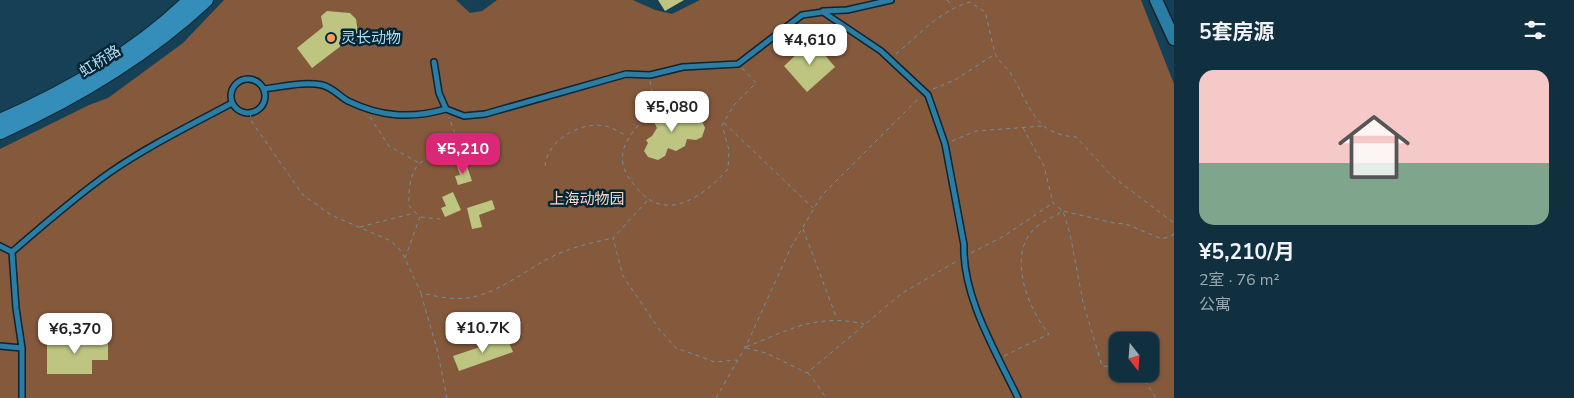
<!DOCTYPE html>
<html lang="zh">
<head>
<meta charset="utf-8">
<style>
	body { margin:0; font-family:"Nunito Sans","Noto Sans SC",sans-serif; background:#1e3c4b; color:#f1f3f6; height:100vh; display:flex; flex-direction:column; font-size:19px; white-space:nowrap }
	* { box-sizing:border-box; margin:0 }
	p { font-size:16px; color:#9ca9b1 }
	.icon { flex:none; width:28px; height:28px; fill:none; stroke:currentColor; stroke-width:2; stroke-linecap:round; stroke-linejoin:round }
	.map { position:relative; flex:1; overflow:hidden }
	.side { display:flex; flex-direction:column; background:#103040; width:400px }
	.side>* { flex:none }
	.needle { width:32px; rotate:163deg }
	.fabs { position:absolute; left:1109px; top:332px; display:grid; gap:10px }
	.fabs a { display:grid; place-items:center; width:50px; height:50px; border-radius:10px; background:#103040; box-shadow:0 1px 4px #0004,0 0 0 1px #304b59; font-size:25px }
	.price { position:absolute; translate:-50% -42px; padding:0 11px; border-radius:10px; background:#fff; color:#222; font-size:16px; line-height:32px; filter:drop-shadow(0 1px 2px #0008) }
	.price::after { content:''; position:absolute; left:50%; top:30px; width:15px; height:11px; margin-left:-8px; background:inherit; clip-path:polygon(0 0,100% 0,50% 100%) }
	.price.on { background:#db2777; color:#fff }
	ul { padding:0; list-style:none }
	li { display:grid; align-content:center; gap:10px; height:265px; padding:0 25px }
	li span { display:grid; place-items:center; height:155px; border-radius:15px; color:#555 }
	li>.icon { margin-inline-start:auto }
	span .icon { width:90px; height:90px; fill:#fffc; stroke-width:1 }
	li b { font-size:21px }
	h2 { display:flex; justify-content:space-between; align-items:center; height:60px; padding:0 25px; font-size:21px }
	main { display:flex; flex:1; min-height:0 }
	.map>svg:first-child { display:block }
	.green { fill:#85593c; fill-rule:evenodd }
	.building { fill:#bec580 }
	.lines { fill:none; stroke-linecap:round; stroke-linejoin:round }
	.service-casing { stroke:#0c2532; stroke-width:8 }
	.tertiary-casing { stroke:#0c2532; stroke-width:15 }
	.primary-casing { stroke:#0c2532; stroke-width:16 }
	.path { stroke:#6991a6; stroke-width:1; stroke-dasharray:4 4; stroke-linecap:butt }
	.service { stroke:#2b7da4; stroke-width:5 }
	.tertiary { stroke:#2b7da4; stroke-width:12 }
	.primary { stroke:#358eba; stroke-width:14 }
	.poi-dot { fill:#fe9c57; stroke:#032636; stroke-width:2 }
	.labels { text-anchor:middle; stroke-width:5; stroke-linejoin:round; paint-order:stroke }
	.poi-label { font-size:15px; fill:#b8ddf2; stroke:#032636; text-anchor:start }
	.street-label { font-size:15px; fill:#b8ddf2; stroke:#032636 }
	.park-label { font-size:15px; fill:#fcd9c4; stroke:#032636 }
</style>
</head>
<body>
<main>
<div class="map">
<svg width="1174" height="398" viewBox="0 0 1174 398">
	<rect width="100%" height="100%" fill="#164055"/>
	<path class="green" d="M224 0H456L470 13 482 11 497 0H633L655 10 672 14 700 0H1141L1174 84V398H0V149L89 105 108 98 183 43ZM1118 341H1150V374H1118Z"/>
	<path class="building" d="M658 0H684L665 11Z
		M327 11 350 13 356 19 358 33 312 68 297 48 323 27 321 16Z
		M812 40 835 67 807 92 784 66Z
		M664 107 677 114V111L702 121 705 128 702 137 696 140 687 139 685 146 676 151 668 148 665 156 658 160 648 157 644 151 648 143 646 140 652 136 657 128 652 118 654 114Z
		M466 163 472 181 458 185 455 176 460 175 457 166Z
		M453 192 461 210 445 217 441 208 446 206 442 197Z
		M492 200 495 209 479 215 482 227 472 229 467 208Z
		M47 338H108V360H92V374H47Z
		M507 338 513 352 459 371 453 356Z"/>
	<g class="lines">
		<g class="service-casing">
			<path id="service" d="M823 11 847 10 891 0
				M434 62 439 93 446 109 464 116 485 114 626 74 650 75 683 67 738 64 802 15 823 12 881 51 928 95 945 144 964 245C962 296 996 352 1018 398
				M231 96a17 17 0 1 1 34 0a17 17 0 1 1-34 0Z
				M264 89C282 87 304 81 322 85 332 87 339 96 348 101 381 117 411 119 446 109
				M0 246 12 252C43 225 75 197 109 173 148 146 191 125 232 103
				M12 252 16 308 22 348
				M0 346 22 348V398"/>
		</g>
		<g class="tertiary-casing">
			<path id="tertiary" d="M1156 0 1174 39"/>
		</g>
		<g class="primary-casing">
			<path id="primary" d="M0 121C67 92 138 51 190 0
				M0 132C75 98 145 57 206 0"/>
		</g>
		<path class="path" d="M947 0 953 6
			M896 54C920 34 939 11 970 2L985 12C989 25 991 40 995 53 997 60 1005 66 1009 71 1030 102 1031 134 1076 137L1113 177 1174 223
			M650 81C651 86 653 94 652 100 647 124 618 137 623 164 625 174 630 180 636 187 665 225 704 196 728 169L729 150 722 125 734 105 756 83 742 68
			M933 89 955 80 995 54
			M250 113 252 122 303 195 331 215 391 241 402 252 421 293C435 296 452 300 467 298 502 293 529 266 560 253 577 246 595 242 613 238
			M370 117 389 146 419 163
			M724 123 813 208
			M1023 128 1044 166 1053 203 1063 211 1070 234 1083 302 1102 366 1118 367
			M952 141 976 131 1043 126
			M545 166C547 140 581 121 605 126 612 127 621 133 627 136
			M647 201 613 238 623 276 659 329 676 348 715 362 737 360
			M421 217 440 219
			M360 227 414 213
			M803 229 837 319
			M971 253 1004 236 1053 203
			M405 258 420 217 409 206C408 175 415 147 453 164L461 160 460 148 449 117
			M421 294 437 349 447 398
			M746 347C789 330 817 313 864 324
			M746 348 766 353 807 373 901 294 957 261
			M1004 356 1049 334C1029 310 1007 258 1033 230 1040 222 1054 217 1063 211L1114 223 1126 224 1162 239 1173 235 1174 232
			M808 373 817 384 826 398
			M1140 374 1156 398
			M716 398 747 344 791 247 822 195 919 98"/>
		<use href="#service" class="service"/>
		<use href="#tertiary" class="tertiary"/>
		<use href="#primary" class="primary"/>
	</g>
	<circle class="poi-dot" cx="331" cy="38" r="5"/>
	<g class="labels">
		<g class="poi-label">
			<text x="341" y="43">灵长动物</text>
		</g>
		<g class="street-label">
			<text transform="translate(100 61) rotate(-32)" y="5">虹桥路</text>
		</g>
		<g class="park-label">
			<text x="587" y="204">上海动物园</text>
		</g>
	</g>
</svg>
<div class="fabs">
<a><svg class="needle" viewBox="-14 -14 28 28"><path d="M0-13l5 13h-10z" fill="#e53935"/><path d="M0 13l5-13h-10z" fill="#9ca9b1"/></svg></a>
</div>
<b class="price" style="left:810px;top:66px">¥4,610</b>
<b class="price" style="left:672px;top:133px">¥5,080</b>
<b class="price on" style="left:463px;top:175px">¥5,210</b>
<b class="price" style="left:483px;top:354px">¥10.7K</b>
<b class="price" style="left:75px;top:355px">¥6,370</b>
</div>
<section class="side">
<h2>5套房源<svg class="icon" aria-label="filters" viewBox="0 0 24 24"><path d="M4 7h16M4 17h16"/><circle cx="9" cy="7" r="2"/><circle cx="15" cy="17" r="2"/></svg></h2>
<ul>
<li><span style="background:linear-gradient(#f6c9c9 60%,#7fa58c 0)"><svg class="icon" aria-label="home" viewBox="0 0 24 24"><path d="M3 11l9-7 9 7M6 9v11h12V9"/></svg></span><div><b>¥5,210/月</b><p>2室 · 76 m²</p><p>公寓</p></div></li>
</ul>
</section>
</main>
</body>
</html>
